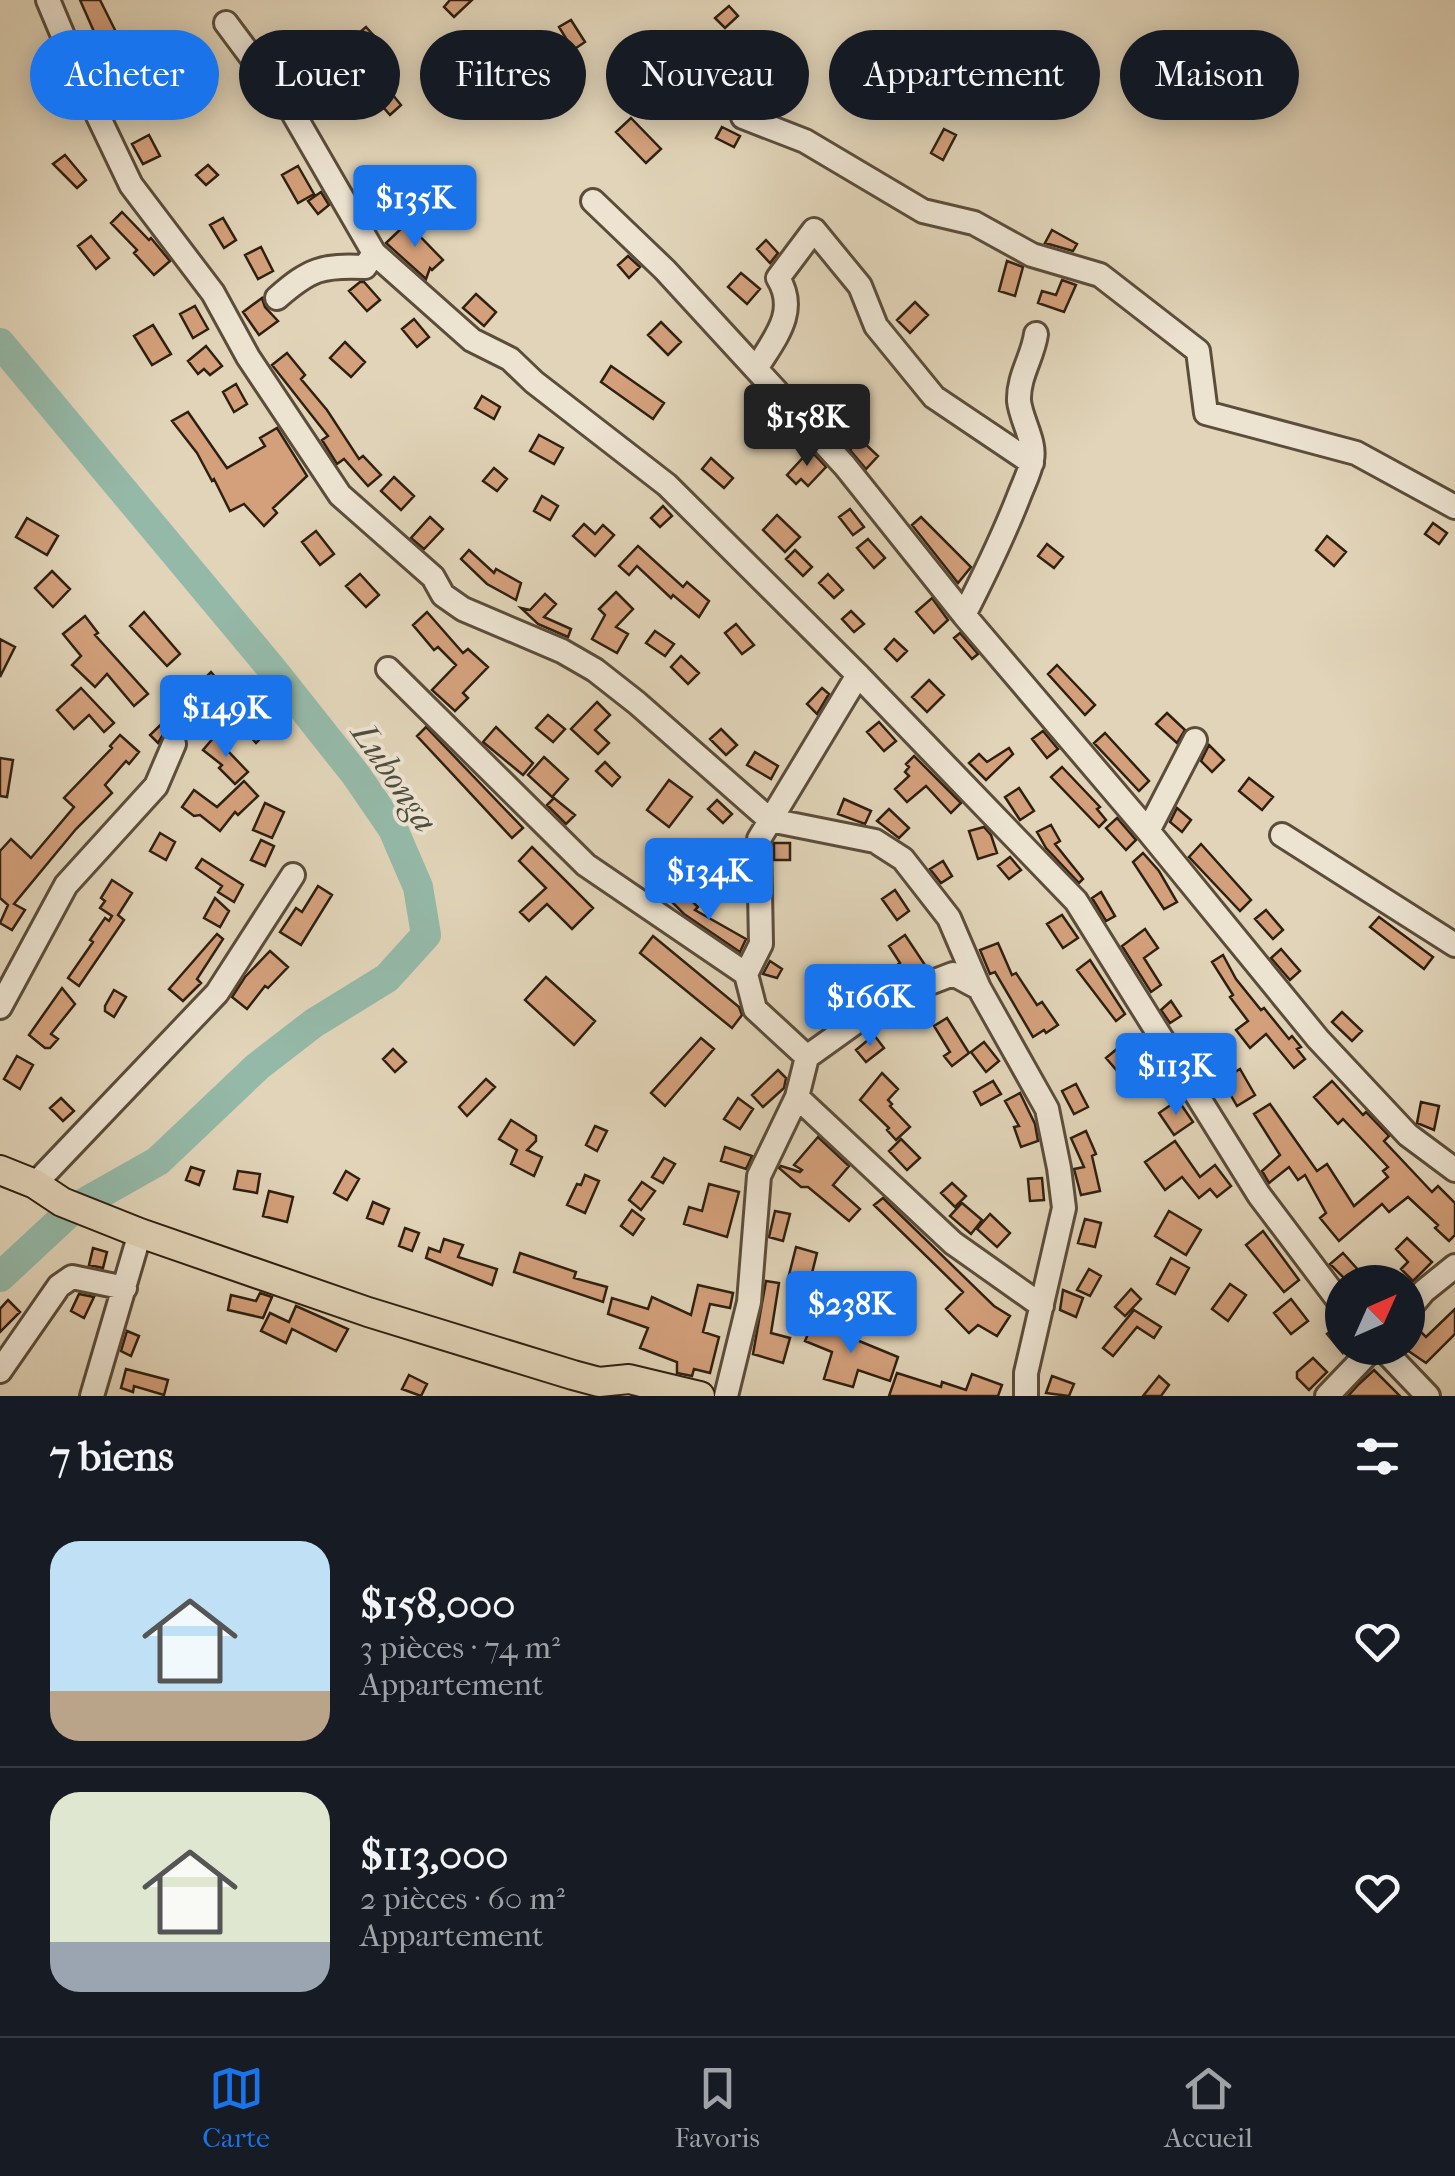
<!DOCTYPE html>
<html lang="fr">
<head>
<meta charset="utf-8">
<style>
	body { margin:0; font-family:"IM FELL French Canon",serif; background:#20242c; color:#f1f3f6; height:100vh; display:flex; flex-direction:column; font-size:38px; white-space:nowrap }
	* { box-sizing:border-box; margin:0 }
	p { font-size:32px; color:#9ea1a6 }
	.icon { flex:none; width:55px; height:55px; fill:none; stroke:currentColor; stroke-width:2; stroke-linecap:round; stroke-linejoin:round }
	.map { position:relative; height:1396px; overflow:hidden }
	.drawer { display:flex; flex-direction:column; background:#171b24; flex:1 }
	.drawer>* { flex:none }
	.banner { position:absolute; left:30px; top:30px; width:1395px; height:90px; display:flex; gap:20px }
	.needle { width:65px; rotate:45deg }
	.controls { position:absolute; left:1325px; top:1265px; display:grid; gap:20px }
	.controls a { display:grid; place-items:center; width:100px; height:100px; border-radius:50%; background:#171b24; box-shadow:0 5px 25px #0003; font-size:50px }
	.price { position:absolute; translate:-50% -85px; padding:0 22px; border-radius:10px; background:#1a73e8; color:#fff; font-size:32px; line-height:65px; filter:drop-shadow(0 2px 5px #0008) }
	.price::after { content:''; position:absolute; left:50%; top:60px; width:30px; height:22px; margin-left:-15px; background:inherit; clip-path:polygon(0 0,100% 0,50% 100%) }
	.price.on { background:#222; color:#fff }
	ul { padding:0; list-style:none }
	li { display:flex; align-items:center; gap:30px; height:250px; padding:0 50px }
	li+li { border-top:2px solid #363941 }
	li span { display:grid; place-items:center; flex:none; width:280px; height:200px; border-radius:30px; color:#555 }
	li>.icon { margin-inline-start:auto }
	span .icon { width:120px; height:120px; fill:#fffc; stroke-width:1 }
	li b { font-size:42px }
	h2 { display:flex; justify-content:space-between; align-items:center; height:120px; padding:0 50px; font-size:42px }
	.pill { padding:0 35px; border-radius:45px; background:#171b24; box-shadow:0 5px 25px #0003; font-size:35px; line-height:90px }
	.pill.on { background:#1a73e8; color:#fff }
	.dock { display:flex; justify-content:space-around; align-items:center; height:140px; border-top:2px solid #363941; background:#171b24; font-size:28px; color:#9ea1a6 }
	.dock a { display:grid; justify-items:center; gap:5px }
	.dock .on { color:#1a73e8 }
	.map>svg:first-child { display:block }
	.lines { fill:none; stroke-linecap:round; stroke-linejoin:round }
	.river { stroke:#95b9a8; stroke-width:30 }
	.building { fill:#d3a07b; stroke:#2f2011; stroke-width:2.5 }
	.minor-casing { stroke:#5c4d3b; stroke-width:28 }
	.major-casing { stroke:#2f2011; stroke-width:32 }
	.minor { stroke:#ece3d1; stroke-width:22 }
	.major { stroke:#e1d4b8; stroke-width:28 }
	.labels { text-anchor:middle; stroke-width:8; stroke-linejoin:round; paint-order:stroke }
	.water-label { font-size:35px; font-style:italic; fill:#4e4e3e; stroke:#ece3d1 }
</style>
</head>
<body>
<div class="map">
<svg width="1455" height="1396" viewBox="0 0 1455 1396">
	<rect width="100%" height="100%" fill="#e1d4b8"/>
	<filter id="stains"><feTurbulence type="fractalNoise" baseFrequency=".002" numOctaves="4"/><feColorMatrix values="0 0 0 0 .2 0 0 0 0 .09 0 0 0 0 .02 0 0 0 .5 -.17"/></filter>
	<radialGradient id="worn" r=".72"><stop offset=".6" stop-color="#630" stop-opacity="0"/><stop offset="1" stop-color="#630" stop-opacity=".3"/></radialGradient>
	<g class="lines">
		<path class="river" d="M0 343 272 669 356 775 393 829 418 887 426 935 387 978 314 1023 257 1067 158 1161 73 1209 0 1277"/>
	</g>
	<path class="building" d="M80 0H100L126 52 102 61 95 44 99 43Z
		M450 0H472L454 17 444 7Z
		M729 6 738 16 725 28 715 18Z
		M571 20 585 42 573 50 559 27Z
		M366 27 375 37 356 53 347 43Z
		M349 79 359 93 328 113 319 99Z
		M388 89 401 105 390 115 376 99Z
		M631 118 661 149 646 163 616 132Z
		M722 127 740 136 734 147 716 138Z
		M944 129 956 135 943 160 931 153Z
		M149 135 160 156 143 164 132 144Z
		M65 155 86 180 77 188 53 164Z
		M208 165 218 175 206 185 196 175Z
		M298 166 314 194 298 203 282 175Z
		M432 187 435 201 403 207 400 193Z
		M321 192 329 205 318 214 308 201Z
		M122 212 149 240 151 238 170 261 154 275 134 253 137 250 111 223Z
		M223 218 236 240 224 248 210 225Z
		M407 223 443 260 432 270 430 268 426 279 386 243Z
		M1052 230 1077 244 1073 251 1045 243Z
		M91 236 109 258 96 269 78 246Z
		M766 240 778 253 770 263 757 249Z
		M261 247 273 271 258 279 245 255Z
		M628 256 640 267 629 278 618 265Z
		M1007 261 1023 267 1015 296 999 291Z
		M741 273 760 289 747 304 728 287Z
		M1062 280 1076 285 1064 312 1038 303 1042 291 1056 295Z
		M360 282H364L380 300 367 311 349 291Z
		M476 294 496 312 484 326 463 308Z
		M262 298 265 307 278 321 259 335 243 312Z
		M915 302 928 315 910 333 897 320Z
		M195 306 208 329 193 338 180 314Z
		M414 319 429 337 417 347 402 329Z
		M661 322 681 342 668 355 648 335Z
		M153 325 171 354 152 365 134 336Z
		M345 342 365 362 351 377 330 358Z
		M206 346 222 366 210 375 204 369 198 374 188 361Z
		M287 353 305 375 301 379 327 410 359 459 363 456 381 475 368 486 344 459 337 464 322 440 328 436 272 365Z
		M611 366 664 403 653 419 601 382Z
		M236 384 247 404 234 412 223 392Z
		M482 396 500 407 494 419 475 408Z
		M188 412 227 468 265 446 260 438 277 428 307 476 273 508 277 513 264 526 244 504 230 511 214 479 212 481 197 453 172 421Z
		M539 435 563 448 554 464 530 451Z
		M860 439 878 456 866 469 850 450Z
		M810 450 826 467 808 486 801 479 796 484 787 475Z
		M711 458 733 478 724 488 702 469Z
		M494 468 507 479 497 491 483 481Z
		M394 477 414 496 401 510 381 491Z
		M542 496 558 506 550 520 534 511Z
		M663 506 672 516 660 527 651 518Z
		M850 509 864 527 853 535 839 517Z
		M777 515 800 537 785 552 763 530Z
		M430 517 443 529 424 549 411 538Z
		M921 517 971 567 958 583 912 525Z
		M27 518 58 536 47 555 16 537Z
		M1433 523 1447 533 1439 544 1425 534Z
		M584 524 595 534 603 525 614 535 595 556 573 536Z
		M316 531 334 554 320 565 302 542Z
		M1327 536 1346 552 1334 566 1316 550Z
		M868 539 885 558 874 568 857 548Z
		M1047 544 1063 557 1054 568 1038 556Z
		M638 546 683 587 687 582 709 601 699 617 673 595 671 598 637 566 629 575 619 566Z
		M469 550 494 573 496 569 521 583 516 600 487 584 461 559Z
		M795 550 812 567 803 576 786 559Z
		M52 571 70 589 53 607 35 588Z
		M360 574 379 595 366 607 346 586Z
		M828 574 843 590 834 598 819 583Z
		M616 592 633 609 616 627 628 634 617 653 592 639 605 615 599 609Z
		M545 594 556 604 544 617 571 629 568 637 538 624 521 608 530 610Z
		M932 598 948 620 934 633 916 612Z
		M851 611 864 624 854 632 842 619Z
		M144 612 180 654 167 666 130 626Z
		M427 612 463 653 468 649 488 667 463 693 468 698 455 711 432 690 456 665 438 647 434 650 413 625Z
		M85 616 98 633 95 635 148 694 134 706 107 674 95 687 72 665 81 656 63 634Z
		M736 624 754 645 742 654 725 633Z
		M655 631 674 644 665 656 646 643Z
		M960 633 978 654 972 659 954 638Z
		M0 639 15 647 0 677Z
		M894 639 907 651 897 661 885 649Z
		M681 656 699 673 688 684 671 667Z
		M1057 665 1095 705 1085 715 1048 674Z
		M211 672 228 692 215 703 207 694 197 704 188 695Z
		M929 680 944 695 927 712 912 697Z
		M81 688 114 723 104 732 89 715 74 729 57 710Z
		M822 688 829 694 817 714 807 704Z
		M597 702 610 715 595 730 609 743 598 754 571 729Z
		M176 710 186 721 177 730 164 733 158 743 150 735Z
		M1167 713 1185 730 1177 743 1156 724Z
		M251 715 267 732 256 743 240 725Z
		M548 715 565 729 553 742 536 728Z
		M879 722 896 741 884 751 867 732Z
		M426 727 523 828 512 838 417 736Z
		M496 727 533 763 523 775 483 742Z
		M721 729 737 745 726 755 710 739Z
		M1043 731 1058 749 1047 758 1032 739Z
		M1105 733 1149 781 1139 791 1094 743Z
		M120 735 139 752 129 764 126 761 105 785 112 793 76 829 14 904 25 910 12 930 0 923 8 905 0 898V851L11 839 31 858 74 807 64 798 112 748 110 746Z
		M215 736 230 748 228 751 248 772 235 784 219 768 222 765 203 750Z
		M1209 745 1224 760 1212 772 1201 761Z
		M1009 748 1013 754 986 780 969 763 979 754 987 762Z
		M755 752 778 766 771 779 747 765Z
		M914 756 961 803 951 813 926 786 907 802 895 789 909 776 905 772 909 767 906 764Z
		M544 757 568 779 552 797 528 775Z
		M0 758 13 760 7 797 0 796Z
		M605 762 620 777 612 786 596 771Z
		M1062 767 1100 807 1097 809 1106 820 1099 827 1051 777Z
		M1249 778 1273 797 1262 810 1239 791Z
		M669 780 692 797 669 827 647 810Z
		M244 781 258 796 238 815 235 812 220 831 200 815 194 816 182 807 194 790 217 807Z
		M1019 788 1034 811 1020 820 1005 797Z
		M554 798 575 815 566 824 547 805Z
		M844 799 871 811 865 824 838 814Z
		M717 800 732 814 723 823 708 809Z
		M265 803 284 812 272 838 253 830Z
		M1177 808 1191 820 1182 832 1170 822Z
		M889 809 909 828 899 838 877 821Z
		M1117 818 1136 840 1126 850 1106 828Z
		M1051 825 1060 841 1055 844 1083 879 1079 883 1046 848 1037 832Z
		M984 827 991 835 997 853 978 859 969 831Z
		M160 833 175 842 166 860 150 851Z
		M261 840 274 846 265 866 251 860Z
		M774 843H790V860H774Z
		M1201 844 1251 900 1240 911 1189 857Z
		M532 847 593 908 572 929 547 904 529 921 520 912 546 888 519 861Z
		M1143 853 1159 871 1177 902 1164 909 1133 862Z
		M1010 857 1021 870 1009 879 998 866Z
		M202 859 243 885 234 902 218 892 222 886 196 868Z
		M943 861 952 876 941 883 930 869Z
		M663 862 677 875 667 887 652 874Z
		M112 880 132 893 118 915 124 920 79 986 68 978 93 942 90 940 105 918 109 921 112 916 100 908 105 901 101 898Z
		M318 886 332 895 301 945 280 932 296 908 302 912Z
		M895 890 909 911 897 920 882 899Z
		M683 892 698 907 695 910 746 939 740 952 684 914 672 902Z
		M1101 892 1115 916 1106 921 1092 898Z
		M215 898 229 911 220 927 204 918Z
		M1266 910 1283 930 1273 939 1255 919Z
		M1062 915 1078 938 1063 948 1047 924Z
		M1379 917 1433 957 1424 969 1370 927Z
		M1145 929 1158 948 1144 958 1161 985 1151 992 1122 946Z
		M217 934 223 939 197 979 201 983 183 1001 169 989Z
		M905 935 925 965 894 981 887 972 900 963 889 946Z
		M653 936 739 1007 742 1015 732 1028 640 953Z
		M998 943 1012 975 1016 973 1037 1005 1042 1002 1058 1025 1046 1033 1044 1030 1033 1037 995 972 990 974 980 950Z
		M1281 949 1300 971 1290 980 1271 958Z
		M270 951 288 967 268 988 265 986 247 1009 232 997 245 977Z
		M1223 955 1236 979 1261 1010 1264 1008 1289 1039 1292 1036 1301 1047 1297 1049 1305 1059 1294 1068 1266 1034 1250 1048 1236 1030 1248 1021 1230 997 1233 995 1212 962Z
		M1090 960 1125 1014 1116 1021 1077 970Z
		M770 961 782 969 777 978 763 974Z
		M546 977 595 1021 574 1045 525 1000Z
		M62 988 75 1004 51 1034 58 1039 50 1048H45L29 1035Z
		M114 990 126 997 114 1017 105 1011V1006Z
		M1171 1001 1181 1016 1170 1023 1161 1010Z
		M1342 1012 1362 1031 1352 1041 1332 1022Z
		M947 1018 969 1053 952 1066 944 1056 950 1052 934 1026Z
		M874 1035 884 1048 866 1062 856 1050Z
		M701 1038 714 1049 665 1106 651 1093Z
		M984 1042 999 1061 986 1072 971 1052Z
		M1118 1048 1136 1069 1124 1079 1106 1058Z
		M393 1049 406 1062 395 1072 383 1059Z
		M17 1056 33 1065 20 1089 4 1079Z
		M1240 1069 1255 1095 1237 1106 1222 1080Z
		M778 1070 786 1078 784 1088 763 1107 752 1095Z
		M882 1073 898 1089 888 1100 892 1104 890 1106 910 1127 896 1140 887 1130 889 1128 860 1100Z
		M486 1079 495 1087 467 1116 459 1107Z
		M993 1081 1001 1094 981 1105 974 1092Z
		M1332 1081 1363 1115 1366 1112 1389 1136 1384 1141 1432 1192 1438 1186 1455 1203V1235L1449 1241 1435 1228 1438 1225 1408 1197 1389 1212 1382 1204 1339 1241 1320 1218 1326 1213 1305 1175 1298 1180 1289 1167 1269 1183 1262 1171 1280 1155 1254 1114 1270 1104 1317 1171 1327 1164 1354 1206 1388 1177 1383 1171 1388 1167 1343 1119 1338 1124 1314 1097Z
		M1076 1084 1088 1107 1074 1114 1062 1091Z
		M1020 1093 1035 1124 1038 1141 1021 1147 1014 1127 1019 1126 1005 1101Z
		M61 1098 74 1111 63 1121 50 1108Z
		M738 1098 753 1109 740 1129 724 1119Z
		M1178 1100 1193 1122 1174 1135 1159 1113Z
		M1421 1102 1439 1106 1434 1130 1417 1123Z
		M511 1120 536 1136V1141L527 1150 542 1157 534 1176 511 1164 517 1150 499 1139Z
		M595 1126 607 1131 597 1151 586 1145Z
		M1086 1131 1096 1154 1092 1156 1100 1191 1081 1195 1074 1169 1084 1167 1071 1138Z
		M818 1137 849 1166 833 1185 860 1209 849 1221 808 1187H801L779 1168 781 1166 800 1172 802 1170 794 1165Z
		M901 1139 920 1158 907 1170 889 1151Z
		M1175 1141 1200 1177 1215 1165 1231 1186 1217 1197 1210 1189 1199 1198 1182 1177 1165 1190 1145 1162Z
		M725 1147 752 1156 746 1169 721 1161Z
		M664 1158 675 1164 663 1183 652 1177Z
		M191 1167 204 1171 199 1185 186 1180Z
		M238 1171 260 1174 257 1193 234 1189Z
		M346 1171 359 1179 347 1200 334 1193Z
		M585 1175 599 1181 585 1213 567 1205 577 1184 581 1185Z
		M1042 1178 1044 1200 1030 1201 1028 1179Z
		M642 1182 655 1191 641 1210 629 1200Z
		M952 1183 966 1196 955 1207 941 1193Z
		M709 1184 739 1192 727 1237 684 1224 689 1207 702 1211Z
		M269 1191 293 1197 287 1222 263 1216Z
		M883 1198 994 1306 1010 1316 997 1336 978 1325 969 1333 946 1309 963 1292 874 1205Z
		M373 1202 389 1209 383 1224 367 1218Z
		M962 1203 982 1220 971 1234 950 1216Z
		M632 1210 644 1219 633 1235 621 1226Z
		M775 1211 790 1214 783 1241 769 1237Z
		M1169 1211 1201 1230 1186 1255 1155 1236Z
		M990 1214 1010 1233 997 1247 977 1229Z
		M1085 1219 1101 1223 1095 1247 1078 1243Z
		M405 1228 419 1233 412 1251 399 1246Z
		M1263 1231 1299 1280 1284 1292 1246 1245Z
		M1407 1238 1432 1262 1413 1281 1401 1269 1408 1262 1396 1249Z
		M444 1239 463 1245 458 1257 497 1269 492 1285 426 1258 429 1248 440 1252Z
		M796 1247 817 1253 809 1285 788 1279Z
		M93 1248 107 1252 103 1268 89 1265Z
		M520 1253 576 1272 574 1278 607 1287 603 1302 514 1272Z
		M1343 1253 1360 1272 1348 1282 1330 1264Z
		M1171 1258 1189 1268 1175 1294 1157 1284Z
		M1089 1269 1101 1276 1090 1296 1077 1290Z
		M766 1281 779 1283 771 1333 790 1338 783 1363 753 1354Z
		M1230 1284 1246 1295 1228 1321 1212 1309Z
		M698 1285 733 1293 730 1308 710 1304 703 1332 719 1337 710 1373 694 1369 692 1376 677 1373V1362L640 1348 648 1328 608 1314 612 1298 648 1309 652 1297 691 1315Z
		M1131 1289 1141 1299 1125 1316 1115 1307Z
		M1063 1290 1083 1298 1076 1317 1060 1310Z
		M260 1293 272 1297 263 1318 228 1310 231 1295 256 1301Z
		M79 1294 94 1297 84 1318 71 1311Z
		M1291 1299 1308 1321 1291 1334 1274 1313Z
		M8 1300 20 1312 0 1332V1309Z
		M296 1306 348 1329 336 1351 292 1329 286 1343 261 1331 270 1313 289 1322Z
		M1455 1309V1334L1426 1363 1404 1348H1408V1341L1419 1330 1426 1337Z
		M1134 1310 1161 1327 1154 1338 1137 1327 1113 1356 1103 1348Z
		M1342 1321V1352L1327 1334Z
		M813 1322 898 1357 890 1381 858 1370 853 1387 824 1379 832 1352 805 1341Z
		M127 1331 139 1336 131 1356 121 1351Z
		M1313 1358 1327 1372 1309 1390 1297 1378V1372Z
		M126 1369 168 1380 164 1395 134 1386 133 1392 121 1388Z
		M1374 1370 1400 1396H1348L1359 1384Z
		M897 1373 941 1387 942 1382 966 1390 972 1374 1002 1385 998 1396H889Z
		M409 1375 427 1384 421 1396 402 1389Z
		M1052 1376 1074 1384 1069 1396 1046 1393Z
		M1159 1376 1169 1385 1161 1396H1143Z"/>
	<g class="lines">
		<g class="minor-casing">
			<path id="minor" d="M48 0 87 93 131 185 213 293 248 357 340 495 433 577 443 595 463 609 562 651 595 670 637 703 770 820 875 841 903 859 949 918 979 988
				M226 23 293 113 374 253 472 340 510 359 534 382 667 485 858 675 1076 901 1259 1195 1342 1305
				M743 117 805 141 923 211 974 223 1032 255 1100 275 1198 351 1206 413 1356 453 1455 507
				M593 201 665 270 845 466 964 615 1148 831 1318 1039 1408 1135 1455 1170
				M277 298C310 269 322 265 365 267L374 253
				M756 369C774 339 799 312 778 278L814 230 860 286 876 326 934 397 1032 463
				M964 615C984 576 1003 537 1019 496 1023 485 1030 472 1032 460 1036 442 1021 420 1019 401 1018 376 1033 357 1036 334
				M388 669 586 865 746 974 755 1009 807 1057
				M1148 831 1195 740
				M1282 835 1455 945
				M746 974 761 944 759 839 858 675
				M0 1007 66 885 156 786 174 744
				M797 1097 953 1243 1042 1306
				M35 1184 217 993 293 875
				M1408 1310 1424 1291 1455 1266
				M1382 1348 1428 1396
				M0 1371 59 1286 72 1277 125 1288
				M92 1396 140 1233
				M726 1396 749 1302 759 1176 797 1097 807 1057 888 999 953 974 979 988 1047 1109 1059 1168 1064 1208 1026 1373V1396
				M1327 1396 1373 1348"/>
		</g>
		<g class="major-casing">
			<path id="major" d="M0 1170 35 1184 62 1202 140 1233 368 1312 573 1375 599 1382 629 1379 700 1396"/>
		</g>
		<use href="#minor" class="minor"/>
		<use href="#major" class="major"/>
	</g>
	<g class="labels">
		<g class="water-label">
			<text transform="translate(395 777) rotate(56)" y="12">Lubonga</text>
		</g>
	</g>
	<rect width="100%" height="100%" filter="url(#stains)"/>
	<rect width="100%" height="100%" fill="url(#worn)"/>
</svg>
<div class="controls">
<a><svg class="needle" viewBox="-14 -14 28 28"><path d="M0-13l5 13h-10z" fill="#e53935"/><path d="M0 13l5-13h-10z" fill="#9ea1a6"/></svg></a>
</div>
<b class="price" style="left:415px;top:250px">$135K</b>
<b class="price on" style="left:807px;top:469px">$158K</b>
<b class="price" style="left:226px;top:760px">$149K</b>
<b class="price" style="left:709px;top:923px">$134K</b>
<b class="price" style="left:870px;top:1049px">$166K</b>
<b class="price" style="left:1176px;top:1118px">$113K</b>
<b class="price" style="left:851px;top:1356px">$238K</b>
<div class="banner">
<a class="pill on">Acheter</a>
<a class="pill">Louer</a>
<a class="pill">Filtres</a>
<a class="pill">Nouveau</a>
<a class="pill">Appartement</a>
<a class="pill">Maison</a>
</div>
</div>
<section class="drawer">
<h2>7 biens<svg class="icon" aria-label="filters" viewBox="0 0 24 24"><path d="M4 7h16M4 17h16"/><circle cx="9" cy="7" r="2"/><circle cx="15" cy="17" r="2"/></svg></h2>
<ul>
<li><span style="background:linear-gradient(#bfe0f5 75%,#b9a48a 0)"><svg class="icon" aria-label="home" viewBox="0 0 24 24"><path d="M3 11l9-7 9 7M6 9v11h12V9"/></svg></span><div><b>$158,000</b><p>3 pièces · 74 m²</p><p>Appartement</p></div><svg class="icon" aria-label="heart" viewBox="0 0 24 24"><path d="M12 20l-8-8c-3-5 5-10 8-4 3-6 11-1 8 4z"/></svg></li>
<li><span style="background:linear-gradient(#dfe7d0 75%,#9aa5b1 0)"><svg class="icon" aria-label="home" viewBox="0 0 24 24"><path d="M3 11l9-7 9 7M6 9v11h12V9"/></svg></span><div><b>$113,000</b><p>2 pièces · 60 m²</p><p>Appartement</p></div><svg class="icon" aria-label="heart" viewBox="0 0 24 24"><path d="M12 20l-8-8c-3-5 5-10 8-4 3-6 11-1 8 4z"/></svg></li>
</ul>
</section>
<nav class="dock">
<a class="on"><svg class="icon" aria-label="map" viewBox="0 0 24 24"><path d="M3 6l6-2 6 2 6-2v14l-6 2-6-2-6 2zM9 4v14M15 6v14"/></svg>Carte</a>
<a><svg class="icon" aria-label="saved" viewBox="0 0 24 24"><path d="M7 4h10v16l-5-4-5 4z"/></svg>Favoris</a>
<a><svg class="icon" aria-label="home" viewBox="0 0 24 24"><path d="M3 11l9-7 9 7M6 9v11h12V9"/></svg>Accueil</a>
</nav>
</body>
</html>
